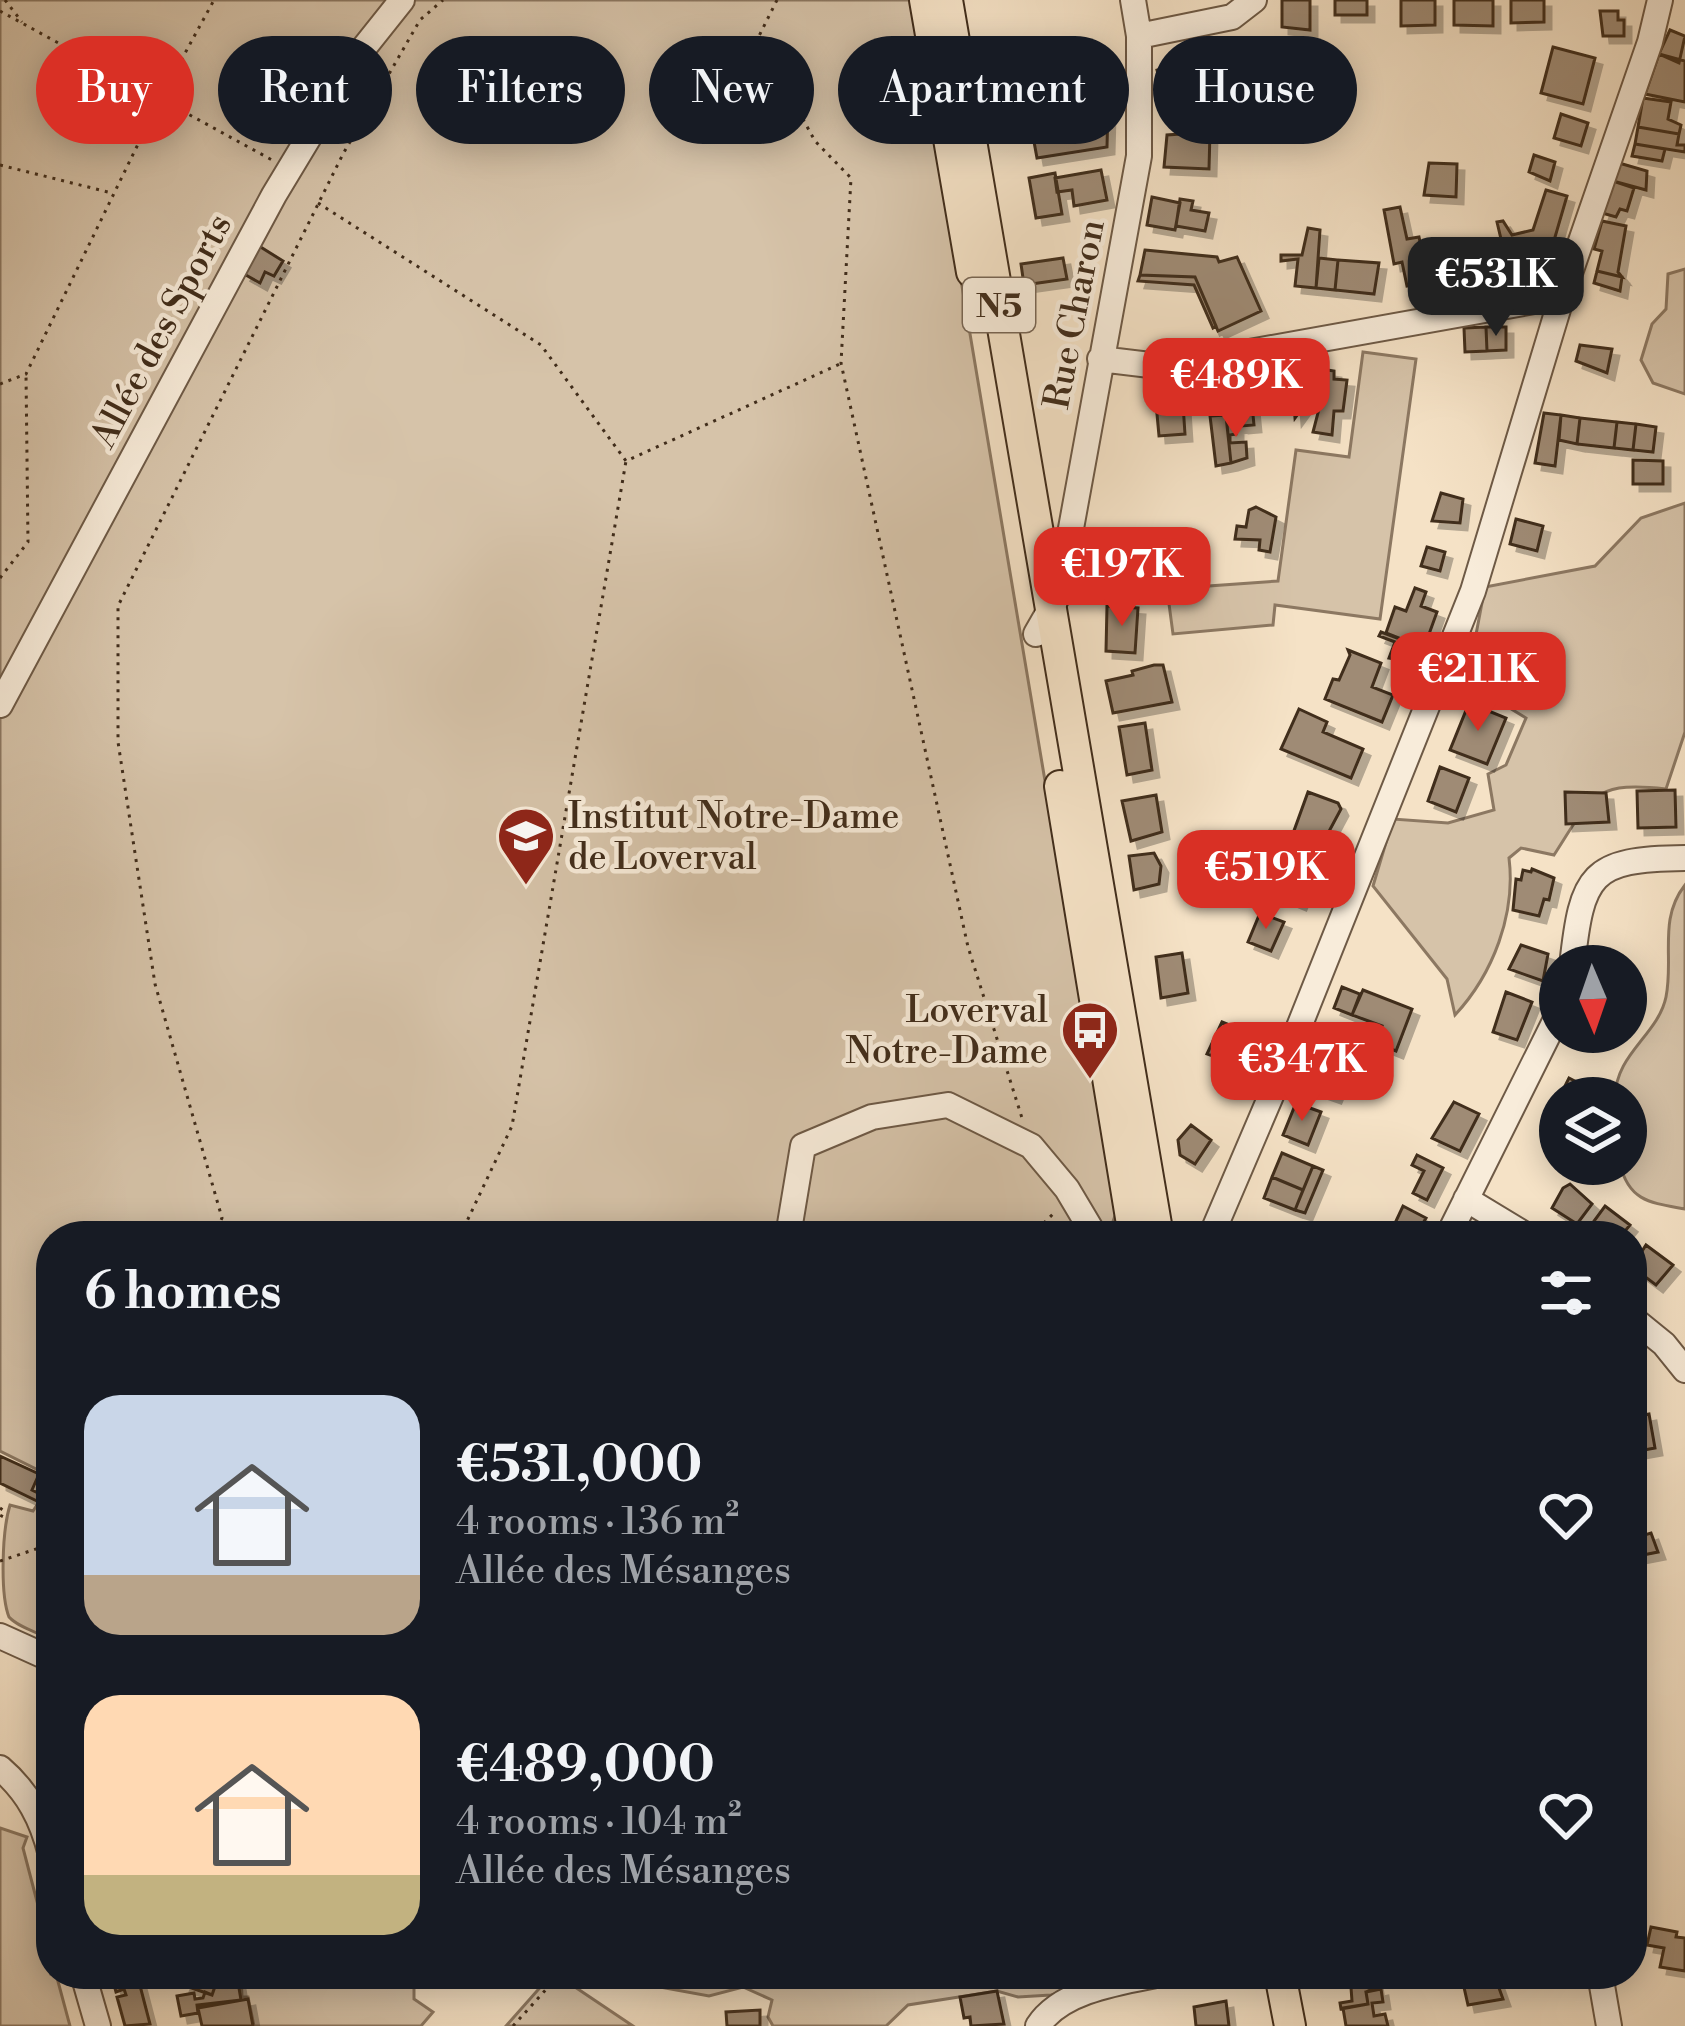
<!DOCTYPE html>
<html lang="en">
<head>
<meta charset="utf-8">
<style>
	body { margin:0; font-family:"Libre Bodoni",serif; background:#20242c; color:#f1f3f6; height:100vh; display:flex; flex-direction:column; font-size:45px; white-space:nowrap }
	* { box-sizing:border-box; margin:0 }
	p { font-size:39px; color:#9ea1a6 }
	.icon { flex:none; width:66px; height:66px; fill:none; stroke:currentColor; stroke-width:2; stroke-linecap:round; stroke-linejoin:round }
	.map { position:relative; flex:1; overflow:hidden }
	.panel { position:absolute; left:36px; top:1221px; width:1611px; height:768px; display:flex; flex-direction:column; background:#171b24; border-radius:48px; box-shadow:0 6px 30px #0003 }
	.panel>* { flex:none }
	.banner { position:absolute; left:36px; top:36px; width:1614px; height:108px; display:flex; gap:24px }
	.needle { width:78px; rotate:178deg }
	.controls { position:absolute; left:1539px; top:945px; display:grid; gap:24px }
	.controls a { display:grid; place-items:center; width:108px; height:108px; border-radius:50%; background:#171b24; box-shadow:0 6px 30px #0003; font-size:60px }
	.price { position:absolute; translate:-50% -102px; padding:0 27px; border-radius:24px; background:#d93025; color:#fff; font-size:39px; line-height:78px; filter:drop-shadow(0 3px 6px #0008) }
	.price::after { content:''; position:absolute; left:50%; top:72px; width:36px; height:27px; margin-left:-18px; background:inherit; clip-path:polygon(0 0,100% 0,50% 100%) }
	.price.on { background:#222; color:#fff }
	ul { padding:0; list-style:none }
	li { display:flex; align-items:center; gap:36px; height:300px; padding:0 48px }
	li span { display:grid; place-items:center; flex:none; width:336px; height:240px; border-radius:36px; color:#555 }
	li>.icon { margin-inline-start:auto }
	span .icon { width:144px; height:144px; fill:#fffc; stroke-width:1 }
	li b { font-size:51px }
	h2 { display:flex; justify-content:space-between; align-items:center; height:144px; padding:0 48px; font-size:51px }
	.tag { padding:0 42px; border-radius:54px; background:#171b24; box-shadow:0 6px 30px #0003; font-size:42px; line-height:108px }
	.tag.on { background:#d93025; color:#fff }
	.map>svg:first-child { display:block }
	.green { fill:#d6c3a9; stroke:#8c7862; stroke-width:3 }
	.building { fill:#9f8b74; stroke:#412d1b; stroke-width:3; filter:url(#shadow) }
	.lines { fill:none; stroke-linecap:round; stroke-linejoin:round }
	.minor-casing { stroke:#6e5a46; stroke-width:28 }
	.major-casing { stroke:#412d1b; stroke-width:34 }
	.path { stroke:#412d1b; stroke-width:3; stroke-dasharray:3 6; stroke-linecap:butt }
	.minor { stroke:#f8ecda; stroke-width:24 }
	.major { stroke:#f5e2c6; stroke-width:30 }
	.labels { text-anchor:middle; stroke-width:9; stroke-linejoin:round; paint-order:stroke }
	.shield { fill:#f8ecda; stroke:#786654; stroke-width:3 }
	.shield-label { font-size:33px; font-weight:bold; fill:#412d1b }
	.street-label { font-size:36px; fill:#412d1b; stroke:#f8ecda }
	.poi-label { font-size:36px; fill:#412d1b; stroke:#f8ecda; text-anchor:start }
</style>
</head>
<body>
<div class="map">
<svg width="1685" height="2026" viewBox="0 0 1685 2026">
	<defs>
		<filter id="shadow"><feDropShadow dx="7" dy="7" stdDeviation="0" flood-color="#0004"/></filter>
	</defs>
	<rect width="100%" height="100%" fill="#f5e2c6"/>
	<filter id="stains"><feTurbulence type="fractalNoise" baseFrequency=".00167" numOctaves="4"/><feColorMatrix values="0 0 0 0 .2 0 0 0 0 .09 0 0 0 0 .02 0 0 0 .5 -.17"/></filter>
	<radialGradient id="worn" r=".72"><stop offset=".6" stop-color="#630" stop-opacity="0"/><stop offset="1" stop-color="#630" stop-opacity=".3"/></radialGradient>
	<path class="green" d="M0 0H914L1117 1210 1108 1236H51V1639C38 1633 18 1627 9 1617 0 1594 2 1531 10 1505L33 1511 41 1499 40 1471 0 1451Z
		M1685 269V394L1653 383 1641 360 1652 324 1666 309 1668 274Z
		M1363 352 1416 359 1380 619 1275 605 1273 625 1173 634 1167 589 1278 581 1296 450 1349 457Z
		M1685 503V732L1666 789C1593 781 1592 796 1554 855L1521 848 1509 858C1516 914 1493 974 1455 1015L1447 979 1373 886 1393 819 1448 823 1494 810 1488 774 1506 765 1526 718 1467 682 1485 587 1595 566 1641 518Z
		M1685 885V1209C1652 1203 1629 1202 1620 1164H1626V1098H1615C1615 1054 1658 1035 1666 997 1674 958 1658 919 1685 885Z
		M0 1828 27 1837 23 1848 51 1955V1974H56L70 2026H0Z
		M241 1974H424L414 1988V1999L433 2012 421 2026H254L248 1997H242Z
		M552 1974 557 1976 1126 1974 1051 1995 1018 1997 997 1991 908 2005 886 2026H773L768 2017 772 2000 743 1987 709 1996 616 1979H563L633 2026H506Z"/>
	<path class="building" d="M1282 0H1310V30L1282 27Z
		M1335 0H1367V15H1335Z
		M1401 0H1435V25L1401 26Z
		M1454 0H1493V26L1454 25Z
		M1511 0H1544V22L1511 23Z
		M1600 11H1618V20H1624V36H1603Z
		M1670 30 1685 36 1679 63 1659 54Z
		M1213 39 1257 45 1263 40 1285 42V51L1312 53 1311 62 1324 63 1323 78 1210 73 1208 42Z
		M1553 47 1595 58 1583 104 1541 93Z
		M1659 54 1685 61V102L1645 94Z
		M1102 60 1103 88 1076 89 1075 61Z
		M1183 64 1185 83 1207 80 1206 91 1164 96 1157 70Z
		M1187 93 1193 132 1177 134 1169 95Z
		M1229 93 1273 95 1271 121 1227 118Z
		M1643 98 1671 102 1668 119 1681 125 1679 134 1638 127Z
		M1098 108H1108L1107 147 1037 158 1030 120Z
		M1561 114 1588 123 1581 146 1554 138Z
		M1638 127 1679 134 1677 145H1685V152L1635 144Z
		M1210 132 1209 169 1164 167 1167 135Z
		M1635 144 1665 149 1662 161 1632 156Z
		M1534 155 1555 162 1550 181 1529 172Z
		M1429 163 1457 164 1456 197 1424 195Z
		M1619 163 1647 171 1646 190 1613 181Z
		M1101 170 1107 200 1074 206 1072 190 1057 192 1055 178Z
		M1055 173 1062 214 1036 218 1029 178Z
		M1613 181 1634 188 1627 211 1620 209 1616 217 1602 213Z
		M1546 190 1567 196 1553 244 1536 254 1539 266 1509 273 1497 222 1503 221 1512 235 1533 230Z
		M1152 197 1180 203 1175 230 1147 225Z
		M1180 199 1193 201 1191 210 1209 213 1205 231 1176 226Z
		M1400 207 1407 239 1419 237 1423 256 1440 253 1443 264 1468 260 1472 285 1444 290 1443 280 1407 286 1402 262 1394 264 1384 210Z
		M1602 221 1626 226 1618 272 1622 277 1597 271 1602 251 1594 249Z
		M1308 228 1320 230 1316 288 1295 286 1298 259 1281 261V255H1302Z
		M259 246 283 261 274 276 265 272 260 283 244 274Z
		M1145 250 1217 257 1219 262 1237 257 1261 311 1218 331 1195 277 1140 275Z
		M1063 258 1067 279 1024 285 1021 264Z
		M1319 258 1338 260 1335 290 1316 288Z
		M1338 260 1379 263 1374 294 1335 290Z
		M1597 271 1622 277 1620 291 1594 283Z
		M1140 275 1195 277 1216 326 1213 328 1194 285 1138 281Z
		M1486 327H1506V350L1487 351Z
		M1486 327 1487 351 1465 352 1464 328Z
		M1580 345 1612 349 1607 373 1576 361Z
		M1321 369 1334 371V379L1347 380 1343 411H1334L1332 435 1313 432 1319 409 1313 407 1314 393 1318 394Z
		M1308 382V400L1295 418 1294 405 1284 406 1283 399 1275 400 1274 384Z
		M1250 385 1254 425 1242 426 1237 387Z
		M1237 387 1240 415 1226 416 1224 389Z
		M1187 390 1189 403 1183 404 1185 434 1159 436 1156 403 1166 402 1165 393Z
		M1544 413 1561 415 1555 466 1535 463Z
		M1226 415 1231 463 1216 466 1210 416Z
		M1240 415 1241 425 1236 426V434L1230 435V443L1246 442 1247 458 1231 463 1226 416Z
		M1561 415 1580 418 1577 444 1559 440Z
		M1580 418 1617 422 1614 448 1577 444Z
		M1617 422 1636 424 1633 450 1614 448Z
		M1636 424 1656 427 1653 452 1633 450Z
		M1633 460 1663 461V484H1633Z
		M1441 493 1463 499 1460 523 1432 521Z
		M1256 507 1276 517 1270 552 1259 550 1260 540 1235 539 1237 526 1246 527 1249 510Z
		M1516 519 1543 526 1537 551 1510 544Z
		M1132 536 1149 538 1148 548 1165 550 1168 562 1129 559Z
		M1427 547 1445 552 1440 571 1421 566Z
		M1130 563 1156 565 1154 575H1164L1163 586 1128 584Z
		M1415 588 1426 592 1421 606 1437 612 1424 648 1386 633 1395 607 1406 611Z
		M1107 606 1138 608 1135 653 1106 651Z
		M1381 632 1424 648 1418 663 1389 658 1395 642 1379 636Z
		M1348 650 1381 663 1372 687 1393 695 1382 722 1325 699 1333 679 1339 680 1350 655Z
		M1154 665H1163L1172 702 1113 713 1106 681 1133 675 1132 671Z
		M1469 703 1506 718 1487 764 1450 750Z
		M1299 709 1327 722 1323 732 1363 749 1351 778 1281 749Z
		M1145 723 1152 770 1127 775 1119 727Z
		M1440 767 1469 778 1456 812 1428 801Z
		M1675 790 1676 827 1638 828 1637 791Z
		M1308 792 1338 803 1341 809 1319 850 1291 839Z
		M1565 792 1606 793 1609 822 1566 824Z
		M1156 795 1162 832 1131 841 1122 801Z
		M1154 853 1161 866 1159 884 1134 890 1129 856Z
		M1283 863 1311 873 1299 903 1268 890Z
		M1532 869 1554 878 1549 900 1544 899 1539 916 1513 910 1516 879 1521 880 1523 870 1531 872Z
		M1260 913 1284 922 1271 951 1248 942Z
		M1521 945 1548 954 1543 981 1509 969Z
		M1182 953 1188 993 1161 998 1156 957Z
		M1342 987 1360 994 1352 1015 1334 1008Z
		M1363 990 1412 1009 1396 1051 1376 1043 1382 1026 1352 1015Z
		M1506 992 1532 1002 1517 1040 1493 1032Z
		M1222 1022 1257 1036 1247 1060 1230 1053 1227 1061 1207 1054Z
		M1326 1053 1348 1062 1334 1096 1308 1087Z
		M1569 1078 1590 1089 1586 1098H1565L1561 1094Z
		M1454 1102 1479 1114 1460 1151 1432 1138Z
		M1296 1103 1321 1112 1308 1145 1283 1135Z
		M1191 1125 1211 1140 1195 1164 1180 1155 1178 1140Z
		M1282 1153 1313 1166 1303 1190 1272 1177Z
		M1417 1155 1443 1168 1427 1200 1413 1193 1424 1171 1412 1165Z
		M1313 1166 1323 1170 1305 1213 1295 1210Z
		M1272 1177 1303 1190 1295 1210 1264 1198Z
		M1570 1184 1592 1204 1577 1224 1552 1208 1563 1188Z
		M1403 1206 1426 1218 1418 1232 1420 1236H1389Z
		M1605 1206 1630 1225 1621 1236H1591L1586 1232Z
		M1646 1245 1673 1265 1656 1285 1632 1267Z
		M1649 1414 1655 1448 1633 1452 1632 1417Z
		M0 1456 39 1474 32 1490 40 1494 37 1501 0 1483Z
		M1651 1533 1658 1552 1638 1556 1634 1538Z
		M1651 1927 1677 1932 1676 1937 1685 1938V1971L1660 1967 1664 1948 1647 1945Z
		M111 1974H137L150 2024 125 2026 117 1997 126 1995 124 1989 116 1992Z
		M187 1974H240L238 1982 219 1975 212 1995 183 1985Z
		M1350 1974H1374L1376 1987 1366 1992 1368 2004 1341 2009 1340 2003 1352 2001Z
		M1461 1974H1494L1503 1999 1468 2005Z
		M219 1975 238 1982 241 2000 197 2005 198 2013 181 2016 177 1996 194 1993 195 1999 203 1998 205 1992 212 1995Z
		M1381 1989 1383 2002 1372 2003 1374 2016 1385 2014 1388 2026H1346L1343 2008 1368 2004 1366 1992Z
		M997 1991 1004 2024 971 2026 970 2017 964 2018 960 1997Z
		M248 1999 253 2026H202L198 2008Z
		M1226 2001 1229 2026H1196L1194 2007Z
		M760 2010V2026H727L726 2012Z"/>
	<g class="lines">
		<g class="minor-casing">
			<path id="minor" d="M1139 36 1232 17 1254 0
				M1100 359 1150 365 1194 362 1562 296
				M1036 634 1059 594 1139 156V36L1133 0
				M0 705 274 195 359 54 402 0
				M1572 966C1582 874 1590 859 1685 858
				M1466 1199 1527 1236
				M788 1236 803 1146 872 1117 948 1105 1031 1146 1067 1189 1095 1236
				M1211 1236 1279 1077 1473 591 1562 296 1650 42 1660 0
				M1448 1236 1560 1011
				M1632 1318 1664 1344 1685 1370
				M0 1636 51 1659
				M0 1768C28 1792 42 1819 51 1855
				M83 1974 98 2026
				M1600 1974 1609 2026
				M1038 2026C1061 1990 1121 1982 1161 1974"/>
		</g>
		<g class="major-casing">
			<path id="major" d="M925 0 972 272
				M947 0 1158 1236
				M1060 786 1134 1236
				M1280 1974 1290 2026"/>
		</g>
		<path class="path" d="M5 0 22 22
			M777 0 758 38 815 141 851 178 841 363 968 947 1022 1118
			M0 11 272 160
			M0 165 112 193
			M318 203 541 345 626 461 840 364
			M0 384 26 374 160 99 214 0
			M0 578 28 542 26 374
			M213 1236 222 1218 155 984 118 742V606L343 154 420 20 443 0
			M460 1236 512 1126 626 461
			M1031 1236 1056 1211
			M0 1508 4 1511 0 1519
			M0 1561 51 1544
			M513 2026 560 1974"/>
		<use href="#minor" class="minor"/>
		<use href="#major" class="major"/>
	</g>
	<defs>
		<g id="school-pin" transform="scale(3)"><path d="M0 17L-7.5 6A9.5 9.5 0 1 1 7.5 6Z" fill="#8f2418" stroke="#f8ecda"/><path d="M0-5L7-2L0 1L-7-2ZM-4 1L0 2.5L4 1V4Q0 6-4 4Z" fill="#fff"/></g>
		<g id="bus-pin" transform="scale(3)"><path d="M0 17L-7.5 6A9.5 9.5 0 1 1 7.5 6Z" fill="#8f2418" stroke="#f8ecda"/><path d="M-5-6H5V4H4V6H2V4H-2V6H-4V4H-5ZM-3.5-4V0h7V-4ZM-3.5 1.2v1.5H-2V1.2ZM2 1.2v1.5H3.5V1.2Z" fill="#fff"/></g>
	</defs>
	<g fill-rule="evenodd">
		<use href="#school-pin" x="526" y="836"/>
		<use href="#bus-pin" x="1090" y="1030"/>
	</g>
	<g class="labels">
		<rect class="shield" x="963" y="278" width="72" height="54" rx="9"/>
		<g class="shield-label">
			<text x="999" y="317">N5</text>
		</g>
		<g class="street-label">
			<text transform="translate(1073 314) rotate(-79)" y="13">Rue Charon</text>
			<text transform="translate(160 330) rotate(-62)" y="13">Allée des Sports</text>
		</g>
		<g class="poi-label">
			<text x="568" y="828">Institut Notre-Dame<tspan x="568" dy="41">de Loverval</tspan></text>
			<text x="1048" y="1022" text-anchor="end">Loverval<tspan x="1048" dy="41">Notre-Dame</tspan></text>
		</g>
	</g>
	<rect width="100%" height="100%" filter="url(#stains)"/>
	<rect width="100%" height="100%" fill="url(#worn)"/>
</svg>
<div class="controls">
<a><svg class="needle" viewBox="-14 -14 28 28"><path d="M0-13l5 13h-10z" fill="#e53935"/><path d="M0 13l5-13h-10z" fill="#9ea1a6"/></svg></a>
<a><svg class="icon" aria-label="layers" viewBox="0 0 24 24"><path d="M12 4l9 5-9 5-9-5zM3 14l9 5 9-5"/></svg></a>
</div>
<b class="price on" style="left:1496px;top:339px">€531K</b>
<b class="price" style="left:1236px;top:440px">€489K</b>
<b class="price" style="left:1122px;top:629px">€197K</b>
<b class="price" style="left:1478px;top:734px">€211K</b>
<b class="price" style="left:1266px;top:932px">€519K</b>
<b class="price" style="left:1302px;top:1124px">€347K</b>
<div class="banner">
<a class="tag on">Buy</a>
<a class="tag">Rent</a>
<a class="tag">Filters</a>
<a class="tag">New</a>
<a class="tag">Apartment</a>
<a class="tag">House</a>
</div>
<section class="panel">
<h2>6 homes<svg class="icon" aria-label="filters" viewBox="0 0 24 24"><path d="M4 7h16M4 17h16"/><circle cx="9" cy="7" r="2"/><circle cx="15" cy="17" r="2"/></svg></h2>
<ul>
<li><span style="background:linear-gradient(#c9d6e8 75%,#b9a48a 0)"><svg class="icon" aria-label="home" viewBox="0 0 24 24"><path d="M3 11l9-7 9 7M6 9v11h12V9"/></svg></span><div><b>€531,000</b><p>4 rooms · 136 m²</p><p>Allée des Mésanges</p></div><svg class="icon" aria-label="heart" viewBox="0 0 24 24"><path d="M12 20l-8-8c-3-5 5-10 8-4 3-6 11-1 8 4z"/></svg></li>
<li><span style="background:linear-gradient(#ffd9b3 75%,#c2b280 0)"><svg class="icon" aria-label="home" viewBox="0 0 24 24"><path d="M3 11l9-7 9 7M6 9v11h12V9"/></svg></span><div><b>€489,000</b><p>4 rooms · 104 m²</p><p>Allée des Mésanges</p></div><svg class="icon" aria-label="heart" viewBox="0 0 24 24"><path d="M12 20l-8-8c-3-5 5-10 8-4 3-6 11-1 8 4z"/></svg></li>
</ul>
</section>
</div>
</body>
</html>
